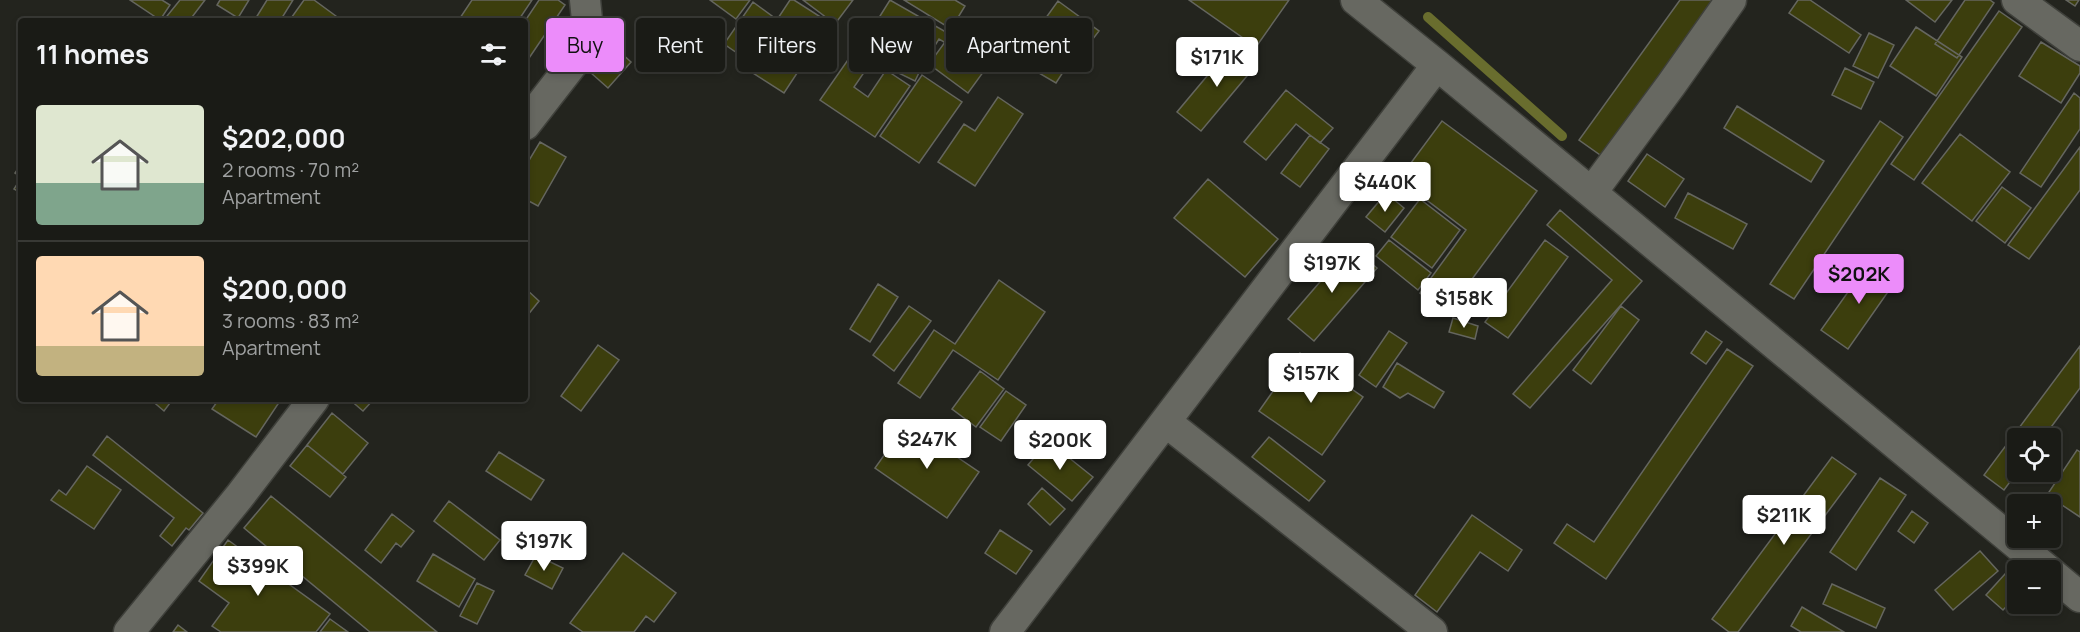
<!DOCTYPE html>
<html lang="en">
<head>
<meta charset="utf-8">
<style>
	body { margin:0; font-family:Manrope,sans-serif; background:#272823; color:#f1f3f6; height:100vh; display:flex; flex-direction:column; font-size:22px; white-space:nowrap }
	* { box-sizing:border-box; margin:0 }
	p { font-size:20px; color:#9fa1a1 }
	.icon { flex:none; width:33px; height:33px; fill:none; stroke:currentColor; stroke-width:2; stroke-linecap:round; stroke-linejoin:round }
	.map { position:relative; flex:1; overflow:hidden }
	.panel { position:absolute; left:18px; top:18px; width:510px; height:384px; display:flex; flex-direction:column; background:#1a1b16; border-radius:6px; box-shadow:0 3px 9px #0003,0 0 0 2px #383935 }
	.panel>* { flex:none }
	.guide { position:absolute; left:546px; top:18px; width:570px; height:54px; display:flex; gap:12px }
	.fabs { position:absolute; left:2007px; top:428px; display:grid; gap:12px }
	.fabs a { display:grid; place-items:center; width:54px; height:54px; border-radius:6px; background:#1a1b16; box-shadow:0 3px 9px #0003,0 0 0 2px #383935; font-size:30px }
	.price { position:absolute; translate:-50% -51px; padding:0 14px; border-radius:6px; background:#fff; color:#222; font-size:20px; line-height:39px; filter:drop-shadow(0 2px 3px #0008) }
	.price::after { content:''; position:absolute; left:50%; top:36px; width:18px; height:14px; margin-left:-9px; background:inherit; clip-path:polygon(0 0,100% 0,50% 100%) }
	.price.active { background:#ec8cfa; color:#111 }
	ul { padding:0; list-style:none }
	li { display:flex; align-items:center; gap:18px; height:150px; padding:0 18px }
	li+li { border-top:2px solid #383935 }
	li span { display:grid; place-items:center; flex:none; width:168px; height:120px; border-radius:6px; color:#555 }
	li>.icon { margin-inline-start:auto }
	span .icon { width:72px; height:72px; fill:#fffc; stroke-width:1 }
	li b { font-size:26px }
	h2 { display:flex; justify-content:space-between; align-items:center; height:72px; padding:0 18px; font-size:26px }
	.chip { padding:0 21px; border-radius:6px; background:#1a1b16; box-shadow:0 3px 9px #0003,0 0 0 2px #383935; font-size:21px; line-height:54px }
	.chip.active { background:#ec8cfa; color:#111 }
	.map>svg:first-child { display:block }
	.lines { fill:none; stroke-linecap:round; stroke-linejoin:round }
	.stream { stroke:#696d2e; stroke-width:10 }
	.building { fill:#3c3e0d; stroke:#65665f; stroke-width:1.5 }
	.minor-casing { stroke:#3f403b; stroke-width:33 }
	.minor { stroke:#676861; stroke-width:30 }
</style>
</head>
<body>
<div class="map">
<svg width="2080" height="632" viewBox="0 0 2080 632">
	<rect width="100%" height="100%" fill="#23241e"/>
	<g class="lines">
		<path class="stream" d="M1428 17 1562 136"/>
	</g>
	<path class="building" d="M130 0H162L170 5 160 20Z
		M180 0H205L189 21H163Z
		M220 0H249L238 18 217 5Z
		M267 0H293L280 21H254Z
		M304 0H314L340 19 338 21H289Z
		M472 0H532L518 21H458Z
		M539 0H558L565 5 525 64V21Z
		M710 0H750L736 19Z
		M790 0H794L830 23 784 93 745 68Z
		M803 0H853L835 24Z
		M890 0 951 35 961 20 1002 44 989 68 939 39 929 55 875 24Z
		M904 0H955L965 6 951 29Z
		M1189 0H1289L1256 47Z
		M1680 0H1716L1603 157 1579 140Z
		M1798 0H1810L1861 35 1849 53 1789 13Z
		M1906 0H1952L1935 22Z
		M1965 0H1990L1994 3 1957 58 1935 44Z
		M2066 0H2079L2075 6Z
		M1058 1 1099 31 1080 56 1040 26Z
		M753 2 772 16 743 57 724 44Z
		M1999 11 2022 27 1914 180 1891 164Z
		M1916 27 1962 57 1936 96 1890 66Z
		M597 31 631 62 608 88 573 57Z
		M1869 33 1894 45 1878 78 1853 66Z
		M1026 41 1067 66 1056 83 1015 59Z
		M891 42 926 58 915 81 880 64Z
		M945 42 984 71 968 93 929 64Z
		M2041 42 2080 66V73L2061 103 2019 76Z
		M859 44 879 57 870 70 867 68 854 87 868 97 886 70 910 86 875 137 820 100Z
		M1233 45 1257 64 1201 131 1177 112Z
		M1845 68 1874 82 1861 109 1832 95Z
		M922 75 962 102 919 163 880 136Z
		M1286 90 1333 128 1320 143 1296 124 1266 160 1244 142Z
		M2074 93 2080 98V129L2041 187 2020 173Z
		M998 97 1023 114 975 186 938 162 964 124 975 131Z
		M1737 106 1824 161 1811 182 1724 128Z
		M1442 121 1537 191 1447 313 1420 293 1466 230 1399 179Z
		M1880 121 1903 137 1794 299 1770 284Z
		M1960 134 2010 172 1972 221 1922 183Z
		M1310 135 1329 149 1300 187 1281 173Z
		M540 142 566 157 538 206 525 199V167Z
		M2080 147V190L2029 259 2008 245Z
		M1647 154 1684 179 1665 207 1628 181Z
		M21 164V177L15 173Z
		M21 178V193L14 189Z
		M1208 179 1278 239 1245 277 1174 218Z
		M2002 187 2031 208 2005 243 1976 221Z
		M1386 193 1404 208 1385 232 1366 217Z
		M1688 193 1747 224 1733 249 1675 218Z
		M1420 199 1460 230 1432 268 1391 237Z
		M1560 210 1642 281 1530 408 1513 394 1612 280 1547 225Z
		M1389 240 1431 273 1418 290 1376 256Z
		M1545 240 1568 257 1508 338 1485 322Z
		M1351 246 1377 268 1314 341 1288 319Z
		M1870 261 1897 279 1848 349 1821 330Z
		M999 280 1045 312 998 380 953 350 920 398 898 383 934 330 955 344Z
		M878 284 898 297 870 342 850 329Z
		M525 288 539 301 527 316 525 315Z
		M909 306 931 321 894 371 873 355Z
		M1621 306 1639 320 1591 384 1573 370Z
		M1453 318 1478 326 1475 339 1449 332Z
		M1389 331 1407 343 1376 387 1359 375Z
		M1706 331 1722 342 1706 364 1691 353Z
		M598 345 619 360 581 411 561 396Z
		M2080 346V388L2043 438H2018V471L2004 490 1984 475Z
		M1727 349 1753 366 1606 579 1554 543 1567 524 1594 542Z
		M1300 353 1363 397 1322 455 1259 411Z
		M1397 363 1444 392 1434 408 1408 393 1400 398 1383 387Z
		M980 371 1004 389 976 427 952 409Z
		M1006 391 1026 405 1001 441 980 427Z
		M150 399H173L164 411Z
		M219 399H270L278 404 256 437 212 409Z
		M349 399H374L363 411Z
		M332 413 368 443 343 474 307 445Z
		M907 423 979 472 947 518 875 468Z
		M107 436 203 513 189 530 186 528 172 546 160 536 174 518 93 455Z
		M1269 437 1325 481 1309 501 1252 457Z
		M1048 441 1093 477 1072 501 1028 465Z
		M307 445 346 477 330 497 290 466Z
		M2077 450 2080 452V517L2047 495Z
		M499 452 544 480 531 500 486 471Z
		M1832 457 1856 474 1738 632H1729L1712 619Z
		M87 466 121 490 94 529 51 500 59 490 66 495Z
		M1880 478 1906 495 1856 570 1830 552Z
		M1042 488 1065 509 1050 525 1028 504Z
		M271 496 437 632H370L244 528Z
		M449 501 500 540 484 560 434 521Z
		M1912 511 1928 523 1914 543 1898 531Z
		M392 514 414 531 401 547 396 543 381 563 365 550Z
		M1472 515 1522 550 1508 571 1480 552 1437 612 1415 595Z
		M1000 530 1032 551 1016 574 985 553Z
		M228 540 330 614 316 632H221L212 626 229 603 199 581Z
		M1980 551 1998 571 1953 610 1935 590Z
		M623 553 676 593 654 622 646 616 634 632H583L570 623Z
		M433 554 475 579 459 607 417 581Z
		M536 555 563 568 552 589 525 575Z
		M2005 574 2018 585V594L2003 610 1986 595Z
		M477 583 494 591 477 624 460 616Z
		M1832 584 1885 608 1876 628 1823 604Z
		M1802 607 1844 632H1801L1791 626Z
		M330 619 348 632H320Z
		M178 625 187 632H173Z"/>
	<g class="lines">
		<g class="minor-casing">
			<path id="minor" d="M1356 0 1437 65 2048 570
				M2017 0 2080 46
				M525 125 581 53 588 30 585 0
				M1592 192 1671 85 1731 0
				M1166 422 1432 632
				M2050 572 2080 597
				M129 632 239 497 314 399
				M1005 632 1437 65"/>
		</g>
		<use href="#minor" class="minor"/>
	</g>
</svg>
<div class="fabs">
<a><svg class="icon" aria-label="locate" viewBox="0 0 24 24"><circle cx="12" cy="12" r="6"/><path d="M12 2v4M12 18v4M2 12h4M18 12h4"/></svg></a>
<a>+</a>
<a>−</a>
</div>
<b class="price" style="left:1217px;top:88px">$171K</b>
<b class="price" style="left:1385px;top:213px">$440K</b>
<b class="price" style="left:1332px;top:294px">$197K</b>
<b class="price active" style="left:1859px;top:305px">$202K</b>
<b class="price" style="left:1464px;top:329px">$158K</b>
<b class="price" style="left:1311px;top:404px">$157K</b>
<b class="price" style="left:927px;top:470px">$247K</b>
<b class="price" style="left:1060px;top:471px">$200K</b>
<b class="price" style="left:1784px;top:546px">$211K</b>
<b class="price" style="left:544px;top:572px">$197K</b>
<b class="price" style="left:258px;top:597px">$399K</b>
<div class="guide">
<a class="chip active">Buy</a>
<a class="chip">Rent</a>
<a class="chip">Filters</a>
<a class="chip">New</a>
<a class="chip">Apartment</a>
</div>
<section class="panel">
<h2>11 homes<svg class="icon" aria-label="filters" viewBox="0 0 24 24"><path d="M4 7h16M4 17h16"/><circle cx="9" cy="7" r="2"/><circle cx="15" cy="17" r="2"/></svg></h2>
<ul>
<li><span style="background:linear-gradient(#dfe7d0 65%,#7fa58c 0)"><svg class="icon" aria-label="home" viewBox="0 0 24 24"><path d="M3 11l9-7 9 7M6 9v11h12V9"/></svg></span><div><b>$202,000</b><p>2 rooms · 70 m²</p><p>Apartment</p></div></li>
<li><span style="background:linear-gradient(#ffd9b3 75%,#c2b280 0)"><svg class="icon" aria-label="home" viewBox="0 0 24 24"><path d="M3 11l9-7 9 7M6 9v11h12V9"/></svg></span><div><b>$200,000</b><p>3 rooms · 83 m²</p><p>Apartment</p></div></li>
</ul>
</section>
</div>
</body>
</html>
